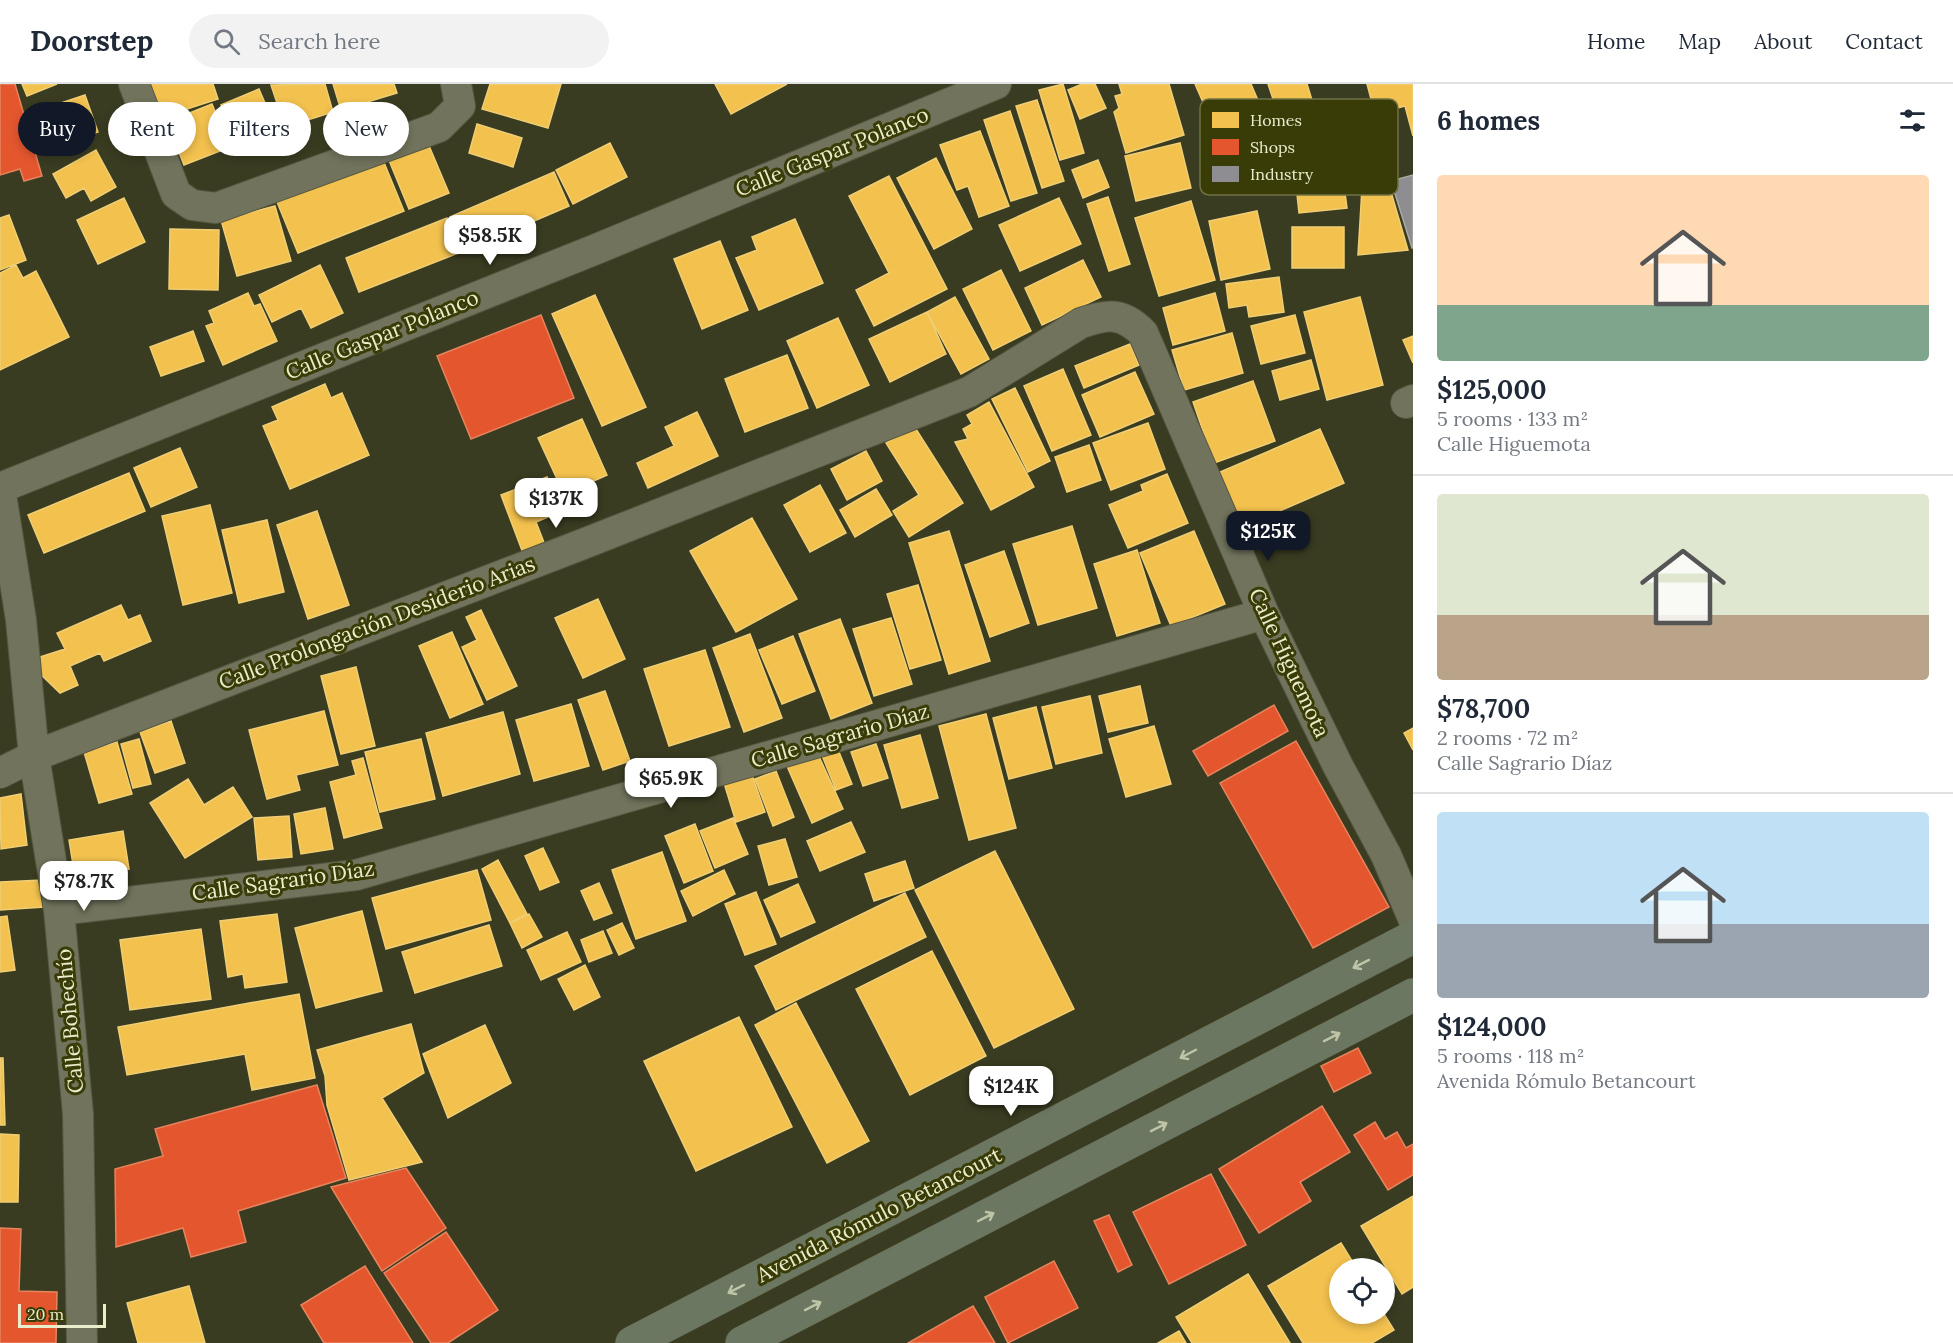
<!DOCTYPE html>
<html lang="en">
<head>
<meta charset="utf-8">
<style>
	body { margin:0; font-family:Lora,serif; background:#f2f2f3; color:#1f2937; height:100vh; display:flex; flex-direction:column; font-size:22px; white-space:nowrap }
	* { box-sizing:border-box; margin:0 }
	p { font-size:20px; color:#747a83 }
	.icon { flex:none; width:33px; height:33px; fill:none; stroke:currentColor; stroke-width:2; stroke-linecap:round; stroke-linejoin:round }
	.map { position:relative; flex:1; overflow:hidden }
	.sheet { display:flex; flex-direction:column; background:#fff; width:540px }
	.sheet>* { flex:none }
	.banner { position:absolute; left:18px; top:18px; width:570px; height:54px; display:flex; gap:12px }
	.controls { position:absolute; left:1329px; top:1174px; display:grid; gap:12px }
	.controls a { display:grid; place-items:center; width:66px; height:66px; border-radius:50%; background:#fff; box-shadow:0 3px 9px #0003; font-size:30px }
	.scale { position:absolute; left:18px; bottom:15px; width:88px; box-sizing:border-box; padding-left:6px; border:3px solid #eaedcc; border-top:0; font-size:16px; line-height:21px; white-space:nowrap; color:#eaedcc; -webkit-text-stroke:4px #3a3c08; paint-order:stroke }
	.price { position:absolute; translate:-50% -51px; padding:0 14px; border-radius:12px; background:#fff; color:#222; font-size:20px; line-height:39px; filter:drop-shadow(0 2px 3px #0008) }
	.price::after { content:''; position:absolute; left:50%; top:36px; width:18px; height:14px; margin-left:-9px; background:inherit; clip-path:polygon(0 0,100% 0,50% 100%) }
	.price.selected { background:#111827; color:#fff }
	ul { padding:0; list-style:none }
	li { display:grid; align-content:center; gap:12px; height:318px; padding:0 24px }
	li+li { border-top:2px solid #e0e1e3 }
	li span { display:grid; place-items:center; height:186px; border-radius:6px; color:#555 }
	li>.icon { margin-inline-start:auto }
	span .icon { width:108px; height:108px; fill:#fffc; stroke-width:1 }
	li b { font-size:26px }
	h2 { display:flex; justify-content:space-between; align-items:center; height:72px; padding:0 24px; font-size:26px }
	.chip { padding:0 21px; border-radius:27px; background:#fff; box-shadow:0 3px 9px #0003; font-size:21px; line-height:54px }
	.chip.selected { background:#111827; color:#fff }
	header { display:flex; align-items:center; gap:36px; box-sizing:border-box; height:84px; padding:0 30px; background:#fff; border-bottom:2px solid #e0e1e3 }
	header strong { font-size:28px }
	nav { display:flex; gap:33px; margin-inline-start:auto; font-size:21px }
	.search { width:420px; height:54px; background:#f2f2f3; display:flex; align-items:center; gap:15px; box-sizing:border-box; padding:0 21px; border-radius:33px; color:#747a83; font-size:22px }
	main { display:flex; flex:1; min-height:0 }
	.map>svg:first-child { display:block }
	.homes { fill:#f2c14e; stroke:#f0ce74; stroke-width:1.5 }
	.shops { fill:#e4572e; stroke:#e6845d; stroke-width:1.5 }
	.industry { fill:#8d8d92; stroke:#a9aaa3; stroke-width:1.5 }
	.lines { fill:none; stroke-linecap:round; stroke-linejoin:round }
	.minor-casing { stroke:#565741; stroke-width:32 }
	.major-casing { stroke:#565741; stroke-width:34 }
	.minor { stroke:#71735c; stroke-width:30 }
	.major { stroke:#6b7760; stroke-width:33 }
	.oneway { stroke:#bec4a6 }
	.labels { text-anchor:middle; stroke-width:6; stroke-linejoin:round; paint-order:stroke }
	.street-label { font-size:21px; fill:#eaedcc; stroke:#3a3c08 }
	.key { fill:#3a3c08; stroke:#6f7143; stroke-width:1.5 }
	.key-label { font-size:16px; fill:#eaedcc }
</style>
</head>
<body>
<header>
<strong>Doorstep</strong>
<div class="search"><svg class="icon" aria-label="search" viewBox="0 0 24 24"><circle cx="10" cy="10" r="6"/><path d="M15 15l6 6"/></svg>Search here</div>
<nav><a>Home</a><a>Map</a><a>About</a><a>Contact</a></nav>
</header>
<main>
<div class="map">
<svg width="1413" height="1259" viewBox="0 0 1413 1259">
	<rect width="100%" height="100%" fill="#3a3c21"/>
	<path class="homes" d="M22 0H57L27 12Z
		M147 0H213L218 15 159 34Z
		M325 0 333 28 285 43 271 1Z
		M333 0H394L397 9 341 26Z
		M490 0H561L548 44 482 25Z
		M715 0H787L731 30Z
		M1063 0 1084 69 1060 76 1039 6Z
		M1082 0H1095L1106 24 1080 35 1068 6Z
		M1119 0H1169L1184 51 1126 69 1114 28 1119 24 1115 12 1122 10Z
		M1195 0H1251L1260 21 1213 41Z
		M1268 0H1307L1312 16 1277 27Z
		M1367 0H1413V52L1405 22 1375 30Z
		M259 5 277 47 239 62 221 21Z
		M85 11 98 48 56 62 43 25Z
		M1037 16 1064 97 1042 104 1016 22Z
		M212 20 230 63 184 81 167 38Z
		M1010 27 1037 109 1011 117 984 36Z
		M477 40 522 54 513 83 469 69Z
		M980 47 1009 122 979 133 968 102 957 106 940 61Z
		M427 57 449 109 409 125 388 74Z
		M610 59 627 93 573 120 556 86Z
		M1180 59 1191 104 1136 117 1125 72Z
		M96 66 116 103 91 117 84 104 66 114 53 90Z
		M936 74 972 145 934 165 897 94Z
		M383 76 404 127 298 169 277 118Z
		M1098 76 1109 103 1083 114 1072 86Z
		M1342 86 1347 124 1299 129 1295 91Z
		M554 88 569 122 464 167 450 133Z
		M889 92 947 205 874 242 856 206 889 189 849 112Z
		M1389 101 1408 166 1358 171 1362 104Z
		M1108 113 1130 180 1109 187 1087 120Z
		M124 114 145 158 98 180 77 136Z
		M1059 114 1081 160 1020 187 999 141Z
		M1191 117 1215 196 1159 212 1135 134Z
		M275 122 291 177 237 192 221 136Z
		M1257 127 1270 185 1221 196 1209 137Z
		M9 131 26 176 0 186V134Z
		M447 134 461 168 359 208 346 174Z
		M795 135 823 199 759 226 736 174 757 166 752 153Z
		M1292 143H1344V184H1292Z
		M170 145 219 146 218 206 169 205Z
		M720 157 748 226 702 245 674 175Z
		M1083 176 1101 213 1042 241 1025 204Z
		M16 181 23 194 36 187 69 253 0 286V189Z
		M320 181 343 229 311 244 301 224 272 238 259 211Z
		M1001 186 1031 247 993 266 963 205Z
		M1279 193 1284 228 1249 233 1247 221 1229 224 1226 200Z
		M248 209 254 222 260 220 277 257 223 281 206 242 214 239 209 227Z
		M1215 209 1225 247 1173 261 1163 224Z
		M595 211 646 323 602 342 552 230Z
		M955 213 989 275 961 290 927 228Z
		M1360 213 1383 301 1327 316 1304 228Z
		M927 228 946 270 890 298 869 255Z
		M1295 231 1305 269 1261 280 1251 242Z
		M838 234 869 301 817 324 787 257Z
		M193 247 204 277 161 292 150 263Z
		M1232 249 1243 289 1184 306 1172 266Z
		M1413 252V279L1403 256Z
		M1130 260 1139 281 1084 304 1075 282Z
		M787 271 808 324 745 348 725 295Z
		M1311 276 1319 305 1280 316 1272 287Z
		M1063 285 1091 351 1052 367 1024 302Z
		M1135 288 1154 330 1100 353 1082 311Z
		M1253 297 1275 357 1214 379 1193 318Z
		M325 300 331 314 342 309 369 371 290 405 263 342 278 336 272 323Z
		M1015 304 1050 377 1028 388 992 315Z
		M989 318 1034 403 991 426 955 358 968 355 963 345 972 340 967 331Z
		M697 328 718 372 648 404 637 379 674 362 665 343Z
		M582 335 607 391 564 410 538 354Z
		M1148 339 1165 385 1111 406 1093 359Z
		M914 342 963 419 909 453 893 427 919 411 886 359Z
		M1320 345 1344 399 1243 443 1218 389Z
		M1089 361 1101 396 1067 408 1055 373Z
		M180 364 197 403 151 423 134 384Z
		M866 367 882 397 847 416 831 385Z
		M129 389 145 427 44 469 28 431Z
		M1167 390 1188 439 1128 464 1109 421 1143 407 1141 401Z
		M547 393 560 428 536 438 545 461 523 469 501 411Z
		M820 401 846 449 810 468 784 421Z
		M876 405 892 431 855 453 840 426Z
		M210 421 232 509 183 521 162 432Z
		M317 427 349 521 308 535 277 441Z
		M752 434 797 515 736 548 690 467Z
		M267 436 284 508 239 519 222 446Z
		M1072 442 1097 524 1038 541 1013 460Z
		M949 447 990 577 949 590 909 459Z
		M1194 447 1225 520 1171 542 1140 469Z
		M1137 466 1160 539 1117 552 1094 480Z
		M1004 467 1029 539 990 553 965 481Z
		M918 501 941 576 910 585 887 510Z
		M598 515 625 575 583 594 555 534Z
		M121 521 128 536 140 531 151 557 104 577 100 569 70 582 78 601 60 609 27 577 65 565 57 549Z
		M481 526 517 602 487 616 462 563 477 556 466 533Z
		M891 534 912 600 874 612 853 545Z
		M840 535 872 619 831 635 799 550Z
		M452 548 483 620 450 634 419 562Z
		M750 550 782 634 744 648 713 564Z
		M793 552 815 607 782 620 759 566Z
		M705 566 730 643 669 662 644 585Z
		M356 583 375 662 341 670 321 592Z
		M1140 602 1148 639 1108 648 1099 612Z
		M605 607 630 677 603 686 578 616Z
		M1090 612 1102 669 1056 680 1042 623Z
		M571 620 589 682 534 697 516 636Z
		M1036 623 1052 684 1009 695 993 634Z
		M324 627 338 681 296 691 300 706 267 715 249 646Z
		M503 628 520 690 443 712 426 649Z
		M986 630 1016 744 969 756 939 642Z
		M171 637 185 679 155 689 140 648Z
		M1154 642 1171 700 1126 713 1109 655Z
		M1413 644V666L1404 649Z
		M920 651 938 714 902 724 884 661Z
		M139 655 151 700 133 704 121 660Z
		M421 655 435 715 380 728 365 668Z
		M117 658 132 710 99 719 84 668Z
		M876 660 888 694 863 702 851 668Z
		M837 663 852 700 836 706 821 669Z
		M817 668 843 725 812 739 787 682Z
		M363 674 382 744 344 754 330 698 356 691 352 677Z
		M776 687 794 733 773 742 755 695Z
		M752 691 765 728 736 738 724 699Z
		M188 695 204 721 233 703 252 733 185 774 150 719Z
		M21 710 27 761 1 765 0 714Z
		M325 724 333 765 301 770 294 730Z
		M289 732 292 773 258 776 254 734Z
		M733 734 748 770 715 784 700 747Z
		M851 738 865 768 820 787 807 757Z
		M695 740 713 787 684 799 665 752Z
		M123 747 129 785 75 793 69 756Z
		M785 755 797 793 769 801 758 762Z
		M543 764 559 798 540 806 525 772Z
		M995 767 1074 925 994 964 915 806Z
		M662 768 686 837 636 855 612 786Z
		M498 776 527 830 510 839 482 785Z
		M905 777 914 804 874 817 865 790Z
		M477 786 491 836 386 865 372 814Z
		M724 786 735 810 693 832 681 807Z
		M42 796 44 823 0 826V798Z
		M599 799 612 829 594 836 581 807Z
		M798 800 815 838 781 853 764 816Z
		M756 808 776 860 745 871 725 820Z
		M905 809 926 853 776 926 755 882Z
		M362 827 382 907 316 924 295 844Z
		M277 830 287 898 245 904 243 890 228 893 220 837Z
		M529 830 542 853 522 864 510 839Z
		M7 832 15 886 0 888V833Z
		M622 839 634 864 619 871 607 846Z
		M489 841 502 882 415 909 402 868Z
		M201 845 211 915 130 926 120 856Z
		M603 847 612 869 589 878 581 856Z
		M567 848 581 878 541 896 527 866Z
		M932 867 986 972 910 1011 856 905Z
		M585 881 600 913 574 926 558 895Z
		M299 910 315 994 252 1006 245 970 127 991 118 943Z
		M796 919 869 1057 827 1079 755 941Z
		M739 933 792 1043 696 1087 644 977Z
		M411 940 424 989 382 1014 422 1078 349 1096 327 1021 325 992 317 966Z
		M485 941 511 999 448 1034 423 970Z
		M0 974H3L5 1041H0Z
		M0 1050 19 1051 18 1118H0Z
		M1413 1112V1203L1402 1210 1361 1142Z
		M1341 1159 1357 1185H1340V1230H1384L1394 1246 1372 1259H1303L1268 1202Z
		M1248 1190 1290 1259H1192L1176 1233Z
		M189 1202 205 1259H138L127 1219Z
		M1179 1247 1186 1259H1158Z"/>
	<path class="shops" d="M0 0H15L42 92 24 97 20 85 0 91Z
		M541 231 574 314 471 355 437 272Z
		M1274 621 1288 647 1208 692 1193 667Z
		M1296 657 1389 823 1313 864 1220 699Z
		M1358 964 1371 989 1334 1008 1321 982Z
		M317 1001 346 1094 238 1127 246 1158 191 1173 183 1144 116 1163 115 1085 163 1072 155 1045Z
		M1322 1022 1350 1068 1300 1098 1311 1117 1259 1149 1219 1085Z
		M1375 1038 1385 1055 1397 1048 1406 1064 1413 1060V1091L1388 1106 1354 1051Z
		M406 1084 446 1144 382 1187 331 1103Z
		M1211 1090 1246 1161 1169 1200 1133 1128Z
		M1109 1131 1132 1181 1118 1188 1094 1137Z
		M0 1144 21 1145 19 1207 57 1208 56 1259H0Z
		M446 1148 498 1226 448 1259H431L384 1189Z
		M1054 1177 1078 1224 1008 1259 985 1213Z
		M365 1182 413 1259H324L301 1221Z
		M973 1222 995 1259H908Z"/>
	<path class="industry" d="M1413 91V164H1412L1391 97Z"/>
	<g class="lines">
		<g class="minor-casing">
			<path id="minor" d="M134 0 176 110 192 121 216 124 439 43 460 22 456 0
				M1406 319 1413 316
				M0 404 594 166 996 0
				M0 404 21 536 34 672 59 826 78 1030 82 1259
				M0 689 34 672 583 460 969 308 1081 239C1108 230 1122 228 1143 249L1264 530 1338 682 1386 771 1413 834
				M59 826 356 791 1264 530"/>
		</g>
		<g class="major-casing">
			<path id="major" d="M632 1259 1413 853
				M742 1259 1413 911"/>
		</g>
		<use href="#minor" class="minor"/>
		<use href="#major" class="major"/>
	</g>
	<defs><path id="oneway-shaft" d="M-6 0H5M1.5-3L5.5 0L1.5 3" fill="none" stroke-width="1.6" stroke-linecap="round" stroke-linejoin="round" transform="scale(1.5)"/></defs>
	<g class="oneway">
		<use href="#oneway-shaft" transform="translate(1361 880) rotate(153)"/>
		<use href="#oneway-shaft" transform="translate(1332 953) rotate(-27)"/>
		<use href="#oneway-shaft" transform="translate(1188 970) rotate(152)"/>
		<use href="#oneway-shaft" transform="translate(1159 1043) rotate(-27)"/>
		<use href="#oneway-shaft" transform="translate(986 1133) rotate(-27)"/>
		<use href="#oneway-shaft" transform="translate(736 1205) rotate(153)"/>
		<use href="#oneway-shaft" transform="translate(813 1222) rotate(-27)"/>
	</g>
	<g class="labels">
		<g class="street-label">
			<text transform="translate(832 68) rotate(-22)" y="7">Calle Gaspar Polanco</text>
			<text transform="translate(382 251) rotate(-22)" y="7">Calle Gaspar Polanco</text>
			<text transform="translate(377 539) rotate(-21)" y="7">Calle Prolongación Desiderio Arias</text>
			<text transform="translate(1289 579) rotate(65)" y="7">Calle Higuemota</text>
			<text transform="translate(840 652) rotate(-16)" y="7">Calle Sagrario Díaz</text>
			<text transform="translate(283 797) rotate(-8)" y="7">Calle Sagrario Díaz</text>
			<text transform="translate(70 937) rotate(-95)" y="7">Calle Bohechío</text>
			<text transform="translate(879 1131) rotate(-27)" y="7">Avenida Rómulo Betancourt</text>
		</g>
	</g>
	<rect x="1200" y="15" width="198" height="96" rx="9" class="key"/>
	<rect x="1212" y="28" width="27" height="16" fill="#f2c14e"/>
	<rect x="1212" y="55" width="27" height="16" fill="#e4572e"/>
	<rect x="1212" y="82" width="27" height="16" fill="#8d8d92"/>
	<g class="key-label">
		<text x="1250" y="42">Homes</text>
		<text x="1250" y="69">Shops</text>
		<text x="1250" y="96">Industry</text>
	</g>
</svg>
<div class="controls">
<a><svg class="icon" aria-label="locate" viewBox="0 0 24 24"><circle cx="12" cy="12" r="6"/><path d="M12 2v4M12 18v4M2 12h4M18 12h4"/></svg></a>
</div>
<div class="scale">20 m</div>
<b class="price" style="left:490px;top:182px">$58.5K</b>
<b class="price" style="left:556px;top:445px">$137K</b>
<b class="price selected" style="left:1268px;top:478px">$125K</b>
<b class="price" style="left:671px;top:725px">$65.9K</b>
<b class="price" style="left:84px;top:828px">$78.7K</b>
<b class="price" style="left:1011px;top:1033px">$124K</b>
<div class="banner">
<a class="chip selected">Buy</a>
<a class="chip">Rent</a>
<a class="chip">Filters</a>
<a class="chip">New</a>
</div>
</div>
<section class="sheet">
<h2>6 homes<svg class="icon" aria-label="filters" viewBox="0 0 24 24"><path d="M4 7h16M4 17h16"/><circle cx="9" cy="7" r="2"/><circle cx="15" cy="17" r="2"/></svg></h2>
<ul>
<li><span style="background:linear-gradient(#ffd9b3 70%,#7fa58c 0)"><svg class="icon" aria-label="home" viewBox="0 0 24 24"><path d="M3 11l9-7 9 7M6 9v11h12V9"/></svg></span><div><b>$125,000</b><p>5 rooms · 133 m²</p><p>Calle Higuemota</p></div></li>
<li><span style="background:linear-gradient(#dfe7d0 65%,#b9a48a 0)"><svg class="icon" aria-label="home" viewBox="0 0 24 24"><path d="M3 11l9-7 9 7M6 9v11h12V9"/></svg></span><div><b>$78,700</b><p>2 rooms · 72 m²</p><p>Calle Sagrario Díaz</p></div></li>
<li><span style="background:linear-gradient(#bfe0f5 60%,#9aa5b1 0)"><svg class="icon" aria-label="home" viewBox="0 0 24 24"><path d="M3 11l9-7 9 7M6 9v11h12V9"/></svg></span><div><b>$124,000</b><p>5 rooms · 118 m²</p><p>Avenida Rómulo Betancourt</p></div></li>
</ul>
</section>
</main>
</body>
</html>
